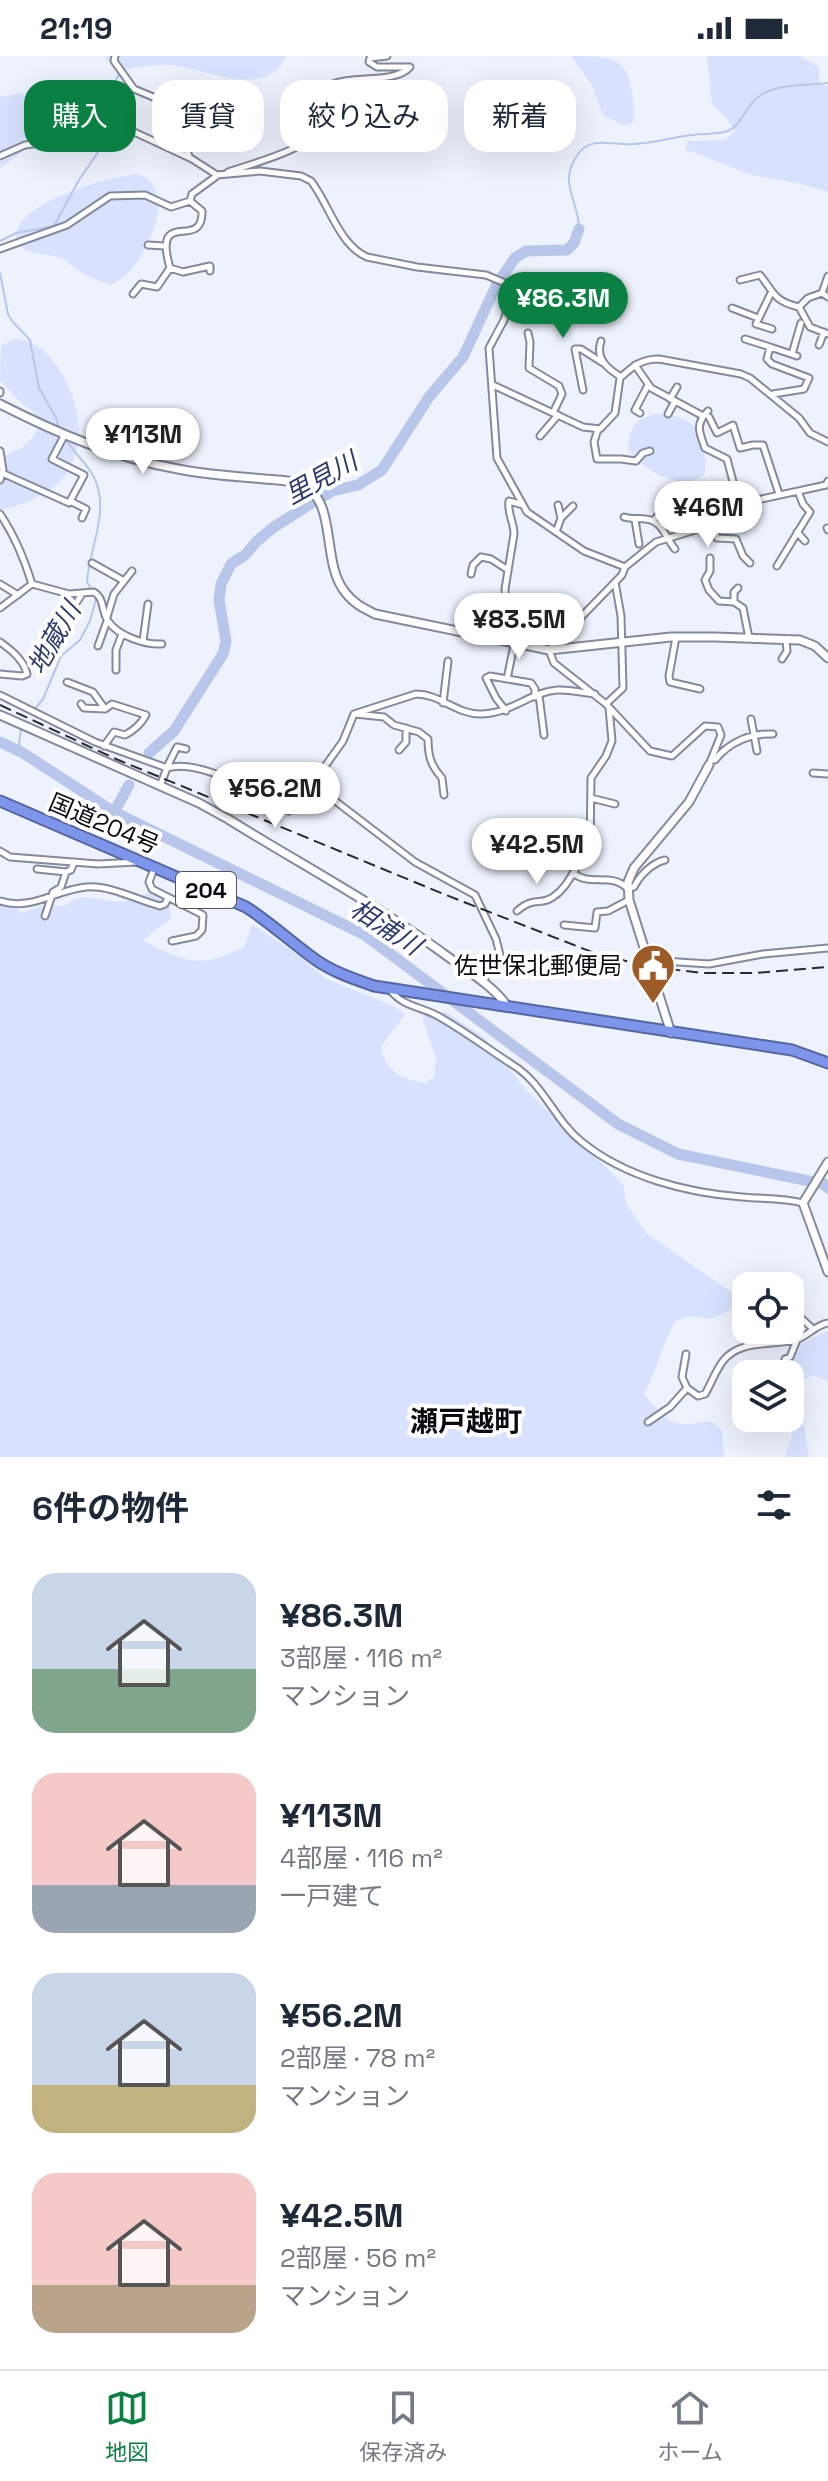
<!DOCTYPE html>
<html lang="ja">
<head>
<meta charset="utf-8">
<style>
	body { margin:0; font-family:"Space Grotesk","Noto Sans JP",sans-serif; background:#f2f2f3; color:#1f2937; height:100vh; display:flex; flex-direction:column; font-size:30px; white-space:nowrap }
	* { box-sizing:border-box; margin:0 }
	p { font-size:26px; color:#747a83 }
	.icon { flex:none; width:44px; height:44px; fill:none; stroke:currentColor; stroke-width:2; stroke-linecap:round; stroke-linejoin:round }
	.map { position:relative; height:1401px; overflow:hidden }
	.sheet { display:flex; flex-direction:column; background:#fff; flex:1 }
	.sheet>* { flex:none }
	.banner { position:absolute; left:24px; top:24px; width:780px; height:72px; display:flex; gap:16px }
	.controls { position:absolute; left:732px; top:1216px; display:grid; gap:16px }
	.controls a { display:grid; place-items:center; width:72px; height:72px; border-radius:16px; background:#fff; box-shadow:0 8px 32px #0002; font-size:40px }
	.price { position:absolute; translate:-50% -68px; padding:0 18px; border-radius:28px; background:#fff; color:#222; font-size:26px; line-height:52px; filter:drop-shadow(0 2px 4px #0008) }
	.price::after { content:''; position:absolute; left:50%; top:48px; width:24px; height:18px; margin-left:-12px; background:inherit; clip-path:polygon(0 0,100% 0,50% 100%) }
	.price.on { background:#0b8043; color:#fff }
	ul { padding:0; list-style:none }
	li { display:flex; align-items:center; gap:24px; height:200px; padding:0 32px }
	li span { display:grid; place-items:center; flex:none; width:224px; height:160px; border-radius:24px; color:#555 }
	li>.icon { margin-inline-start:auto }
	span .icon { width:96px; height:96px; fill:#fffc; stroke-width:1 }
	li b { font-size:34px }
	h2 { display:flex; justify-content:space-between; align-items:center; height:96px; padding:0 32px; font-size:34px }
	.chip { padding:0 28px; border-radius:24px; background:#fff; box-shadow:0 8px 32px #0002; font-size:28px; line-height:72px }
	.chip.on { background:#0b8043; color:#fff }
	.status { display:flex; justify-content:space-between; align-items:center; height:56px; padding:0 40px; background:#fff; direction:ltr }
	.status svg { height:22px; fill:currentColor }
	.tabs { display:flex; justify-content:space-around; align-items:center; height:112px; border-top:2px solid #e0e1e3; background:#fff; font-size:22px; color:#747a83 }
	.tabs a { display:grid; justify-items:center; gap:4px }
	.tabs .on { color:#0b8043 }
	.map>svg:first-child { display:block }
	.green { fill:#d8e2fe }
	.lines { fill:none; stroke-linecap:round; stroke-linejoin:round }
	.stream { stroke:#b9c6ec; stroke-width:2 }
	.river { stroke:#b9c6ec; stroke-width:11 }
	.street-casing { stroke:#848a9b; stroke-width:9 }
	.secondary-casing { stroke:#848a9b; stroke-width:11 }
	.highway-casing { stroke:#54659f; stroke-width:13 }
	.street { stroke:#fff; stroke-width:5 }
	.secondary { stroke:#fff; stroke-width:7 }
	.highway { stroke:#7d96ec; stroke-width:9 }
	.rail { stroke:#282a31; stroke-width:2; stroke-dasharray:12 6; stroke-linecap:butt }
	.labels { text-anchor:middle; stroke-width:8; stroke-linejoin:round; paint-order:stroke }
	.shield { fill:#fff; stroke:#535458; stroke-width:2 }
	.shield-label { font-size:22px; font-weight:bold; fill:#090b11 }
	.street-label { font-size:24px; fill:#090b11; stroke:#fff }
	.poi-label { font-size:24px; fill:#090b11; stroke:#fff; text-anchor:end }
	.water-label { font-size:26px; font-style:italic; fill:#2e3b6b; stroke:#fff }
	.quarter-label { font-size:28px; font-weight:bold; fill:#090b11; stroke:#fff }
</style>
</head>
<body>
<div class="status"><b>21:19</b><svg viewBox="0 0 49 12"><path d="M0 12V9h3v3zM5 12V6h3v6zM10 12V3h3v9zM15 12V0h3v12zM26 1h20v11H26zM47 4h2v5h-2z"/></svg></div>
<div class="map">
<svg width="828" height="1401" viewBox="0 0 828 1401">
	<rect width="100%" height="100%" fill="#eef2fd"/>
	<path class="green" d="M103 0H286C265 46 205 11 169 9 152 8 135 13 118 14Z
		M571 0C605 0 627 0 631 31 632 44 637 54 632 68L623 69 603 59 592 29Z
		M707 0H799L819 11V27L828 31V136L801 128 752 119 685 93 688 85 724 84 735 76 728 64 712 48Z
		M21 37C36 49 39 76 27 91 20 99 8 106 0 112V41Z
		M138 118C178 132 150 192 131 214 125 221 118 225 110 229L83 218 62 202 28 195 16 188C16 179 16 172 22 165 42 141 107 121 138 118Z
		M16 283C34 284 46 295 56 309 77 340 89 379 68 414 56 437 24 449 0 454V403C20 393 40 385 38 360L15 341 0 324 1 289Z
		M657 358C699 360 707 379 705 418 682 438 644 414 628 394 630 372 634 362 657 358Z
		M157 834 168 842 171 863 143 884C184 907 203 913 245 890L252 868 302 902 326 923 393 950 405 958 381 991C386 1016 401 1023 425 1027L434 1021 436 1002 423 964 425 959 446 956 485 982 526 1034 623 1128 626 1147 646 1177 737 1240 740 1249 712 1263 690 1260 675 1265C662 1288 657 1314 644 1338 670 1369 670 1372 711 1365L722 1374 724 1401H0V843L22 857 43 850H65C82 832 105 849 127 845 137 844 147 836 157 834Z
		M828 1275V1325L813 1319 790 1333V1318H775L793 1304 802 1287Z
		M796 1367 804 1369 809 1401H785Z"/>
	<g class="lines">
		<path class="stream" d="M579 173C579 143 557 128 578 98 592 79 613 90 634 88 659 87 681 78 706 78 714 77 722 78 730 74 743 66 746 51 757 42 774 27 807 30 828 27
			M0 185 16 177 54 170 79 124 105 86C102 73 100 59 104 46 108 36 116 28 119 17
			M0 217 8 258 12 265 30 284 39 332 56 362 59 372
			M64 381C72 394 83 404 91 416 113 451 89 491 87 526L91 533
			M34 654 43 643 61 600 80 584 90 565 96 543 94 539
			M21 674 19 687 23 697"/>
		<path class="river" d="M0 686 23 697 114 756 365 879 618 1068 678 1098 824 1128 828 1132
			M149 697 174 675 223 598 226 585 219 544 221 528 231 508 245 499 257 485 274 471 310 448 332 435 358 429 382 414 429 341 463 301 497 228 515 202 526 195 567 194 574 187 579 173
			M114 756 129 729"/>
		<g class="street-casing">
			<path id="street" d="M115 0 114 5 134 33 184 54
				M0 100 25 89 94 80 117 71 132 75 192 103 217 119 260 115 301 120 311 125C329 148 339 189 367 201L417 211 486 219 505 227 512 239 504 264 489 292 497 402 527 456 584 495 625 511
				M189 100 177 73 184 54 211 67 221 65V59
				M228 116C251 108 309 93 321 72 329 57 312 38 333 28 353 19 395 28 410 11H377L369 6 370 2 387 0
				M148 189 164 190
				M0 193 67 169 110 140 145 139 171 151 190 145
				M170 212 183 216 210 210V215
				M828 220 822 237 828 241
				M740 224 760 219C774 236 773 245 799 251L808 242 822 237
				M771 237 756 268 772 273
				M133 238 141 228 157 231 170 212C152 149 203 197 202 155L190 145 192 138 218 119
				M799 251 810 271 828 278
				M732 252 758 262
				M528 277 530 286 529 312 559 330 562 338 553 357
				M745 283 770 291
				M601 285C595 303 608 313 621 321
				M819 289 824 276
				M792 298 801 267
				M635 309 651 332 703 360
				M493 329 583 371 600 373 615 357 620 322C633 310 641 303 659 303L741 318 750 322 799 362 810 377 828 386
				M583 334 575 293H581L603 307
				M0 335V337
				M773 338 804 333 809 322 772 308 767 303 770 291 797 300
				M670 343 677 331
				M708 355C695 368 699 376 705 392L727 403 740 452
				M640 357 635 354 648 329
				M668 358 675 345
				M709 361 717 377 733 369 740 392 753 389H763L779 438
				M598 373 594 386 597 403H621L636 405 643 397 650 395
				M540 380 558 359
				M0 395 3 414 0 424
				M2 417 69 447 84 419 52 403 64 380
				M70 445 86 453 82 462
				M523 449 509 445C507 457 514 466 514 478L505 533 506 547 524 557 557 584
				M558 449 561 462
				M0 458C15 480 24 502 32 528
				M624 461C633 464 644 461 653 465 664 470 667 484 675 493
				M723 461 715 472 717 482 736 483 743 500 750 507
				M635 464 639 488
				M653 465 669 447 666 435
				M827 472 828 474
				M556 476 561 462 573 450
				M797 476 805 485
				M710 502V515L705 524 709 534 719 545 734 546 743 552 749 582
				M92 507 124 525
				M777 510 810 456 803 448 798 435
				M471 518 473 509 481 501 491 503 508 514
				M0 528 18 539
				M32 528 69 538 94 536C105 543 101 555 108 565 118 580 145 589 162 588
				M734 546V536L738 532
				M0 552 32 528
				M107 561 114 538 132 515
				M497 561 504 565 520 555
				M61 569C65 556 77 550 82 537
				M676 581 669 620 670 626 700 633
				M143 585 148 548
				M0 586C11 594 24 604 27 618L22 620 0 618
				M98 590 107 565
				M782 603 787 595 786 584
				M116 614V594L122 578
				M507 623 514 589
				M67 626 93 636 105 653 112 648 146 659C141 668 135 674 125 679L114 676 104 690
				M0 639 95 686 167 712 160 730
				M539 639 544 679
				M443 647 448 605
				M81 648 84 652 105 653
				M606 648 623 632 621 560 615 526
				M506 655 496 642 486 622 490 620 531 627 535 633V641
				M355 658 384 661 394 669 419 676 428 683C428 700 431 710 442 722L444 739
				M751 663 757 695
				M399 694 406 686V672
				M711 703 715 704C729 686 751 677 773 678
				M709 709 721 679 718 671 705 670 672 700 650 695 606 648 554 607 549 594 622 519 625 511 656 486 692 475 757 444 826 429 828 425
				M167 711 177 691 186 693
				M167 712C200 702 260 738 289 755
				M813 717 827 718
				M591 742 615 748
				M544 771 559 770C559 787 565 800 574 814
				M0 795 10 801 98 808 137 806
				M37 813 66 816 71 814 74 806
				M154 813 149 826 152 833 203 859 202 874 196 880 172 885
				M573 817C590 831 611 816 627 832L634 831C640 819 652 807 665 804
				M0 845C32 855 55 834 86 831 111 829 137 844 160 850L165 848 168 842
				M517 855C534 840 540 850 553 841 570 830 575 808 590 794L591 722 606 700 612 685 609 652
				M45 860 53 836 61 831 66 816
				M564 869 595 872 597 856 608 855 629 844
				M648 904 709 908 763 898 828 892
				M482 926 500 899 496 883 475 839 415 806 334 744 316 723 343 685 354 658 416 638C440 638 456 658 480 658 511 658 530 636 557 634 569 633 583 637 595 638
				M389 933C404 951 416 949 436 959 462 973 488 993 513 1009 544 1028 554 1064 582 1086 625 1121 687 1137 742 1141 763 1143 782 1142 803 1147
				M763 1230 784 1225 786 1230
				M790 1238 800 1261 813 1273
				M686 1298 682 1321 687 1332
				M785 1303 790 1301 797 1284
				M648 1366 670 1351 687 1332 698 1340 705 1338C711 1328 716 1314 723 1305 740 1283 772 1290 795 1284 807 1281 815 1269 828 1267"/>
		</g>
		<g class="secondary-casing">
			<path id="secondary" d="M0 348C57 377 115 402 178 413 206 419 236 420 264 423 275 424 289 424 300 428 339 443 320 505 345 536 353 547 363 552 375 558L549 594 671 581H715L800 584 815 590 828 602
				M0 659 199 747 228 763C302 809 381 851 451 903 471 917 494 931 507 950
				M671 977 629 844 628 826 634 812 689 746 709 709
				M828 1106 803 1147 828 1216"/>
		</g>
		<g class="highway-casing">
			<path id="highway" d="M0 745 246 851C271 867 292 887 316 904 333 916 354 923 374 930L792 994 828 1007"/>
		</g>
		<use href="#street" class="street"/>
		<use href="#secondary" class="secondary"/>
		<use href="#highway" class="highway"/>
		<path class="rail" d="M0 649 116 703 446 839 597 898 651 911 703 917H756L828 911"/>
	</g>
	<defs>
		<g id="civic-pin" transform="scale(2.3)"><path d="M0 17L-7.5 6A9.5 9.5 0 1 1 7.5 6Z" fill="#9d5b28" stroke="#fff"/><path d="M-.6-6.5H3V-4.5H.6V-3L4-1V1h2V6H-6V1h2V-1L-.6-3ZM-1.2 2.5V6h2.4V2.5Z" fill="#fff"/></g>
	</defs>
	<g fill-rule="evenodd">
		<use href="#civic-pin" x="653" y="910"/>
	</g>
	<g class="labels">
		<rect class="shield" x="176" y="816" width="60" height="36" rx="6"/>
		<g class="shield-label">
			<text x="206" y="842">204</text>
		</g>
		<g class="street-label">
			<text transform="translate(104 768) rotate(23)" y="8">国道204号</text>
		</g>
		<g class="poi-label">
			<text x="622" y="918">佐世保北郵便局</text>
		</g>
		<g class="water-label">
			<text transform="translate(321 422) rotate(-29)" y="9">里見川</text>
			<text transform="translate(54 582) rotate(-60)" y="9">地蔵川</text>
			<text transform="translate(386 871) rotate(33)" y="9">相浦川</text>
		</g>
		<g class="quarter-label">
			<text x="466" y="1375">瀬戸越町</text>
		</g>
	</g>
</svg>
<div class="controls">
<a><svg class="icon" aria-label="locate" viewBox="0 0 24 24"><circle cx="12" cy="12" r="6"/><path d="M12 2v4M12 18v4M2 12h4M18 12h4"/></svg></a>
<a><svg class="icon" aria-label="layers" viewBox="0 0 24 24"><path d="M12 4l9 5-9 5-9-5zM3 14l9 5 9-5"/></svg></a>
</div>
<b class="price on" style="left:563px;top:284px">¥86.3M</b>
<b class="price" style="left:143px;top:420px">¥113M</b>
<b class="price" style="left:708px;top:493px">¥46M</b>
<b class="price" style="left:519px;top:605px">¥83.5M</b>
<b class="price" style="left:275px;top:774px">¥56.2M</b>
<b class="price" style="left:537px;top:830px">¥42.5M</b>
<div class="banner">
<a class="chip on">購入</a>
<a class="chip">賃貸</a>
<a class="chip">絞り込み</a>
<a class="chip">新着</a>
</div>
</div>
<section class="sheet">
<h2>6件の物件<svg class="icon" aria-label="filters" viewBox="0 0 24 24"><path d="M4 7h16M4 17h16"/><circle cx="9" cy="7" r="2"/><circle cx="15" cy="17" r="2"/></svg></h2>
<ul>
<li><span style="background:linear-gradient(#c9d6e8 60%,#7fa58c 0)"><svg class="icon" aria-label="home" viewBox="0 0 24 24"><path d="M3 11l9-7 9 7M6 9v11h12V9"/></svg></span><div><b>¥86.3M</b><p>3部屋 · 116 m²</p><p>マンション</p></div></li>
<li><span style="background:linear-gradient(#f6c9c9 70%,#9aa5b1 0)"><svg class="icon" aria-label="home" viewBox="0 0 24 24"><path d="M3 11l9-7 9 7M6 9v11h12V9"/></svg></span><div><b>¥113M</b><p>4部屋 · 116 m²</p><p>一戸建て</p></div></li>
<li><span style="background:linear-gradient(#c9d6e8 70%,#c2b280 0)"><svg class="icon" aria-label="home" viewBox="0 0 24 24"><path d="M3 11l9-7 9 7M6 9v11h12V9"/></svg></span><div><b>¥56.2M</b><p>2部屋 · 78 m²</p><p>マンション</p></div></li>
<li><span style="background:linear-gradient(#f6c9c9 70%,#b9a48a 0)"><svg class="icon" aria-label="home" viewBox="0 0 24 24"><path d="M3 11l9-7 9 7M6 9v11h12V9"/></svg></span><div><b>¥42.5M</b><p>2部屋 · 56 m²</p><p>マンション</p></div></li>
</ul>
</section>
<nav class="tabs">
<a class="on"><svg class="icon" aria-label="map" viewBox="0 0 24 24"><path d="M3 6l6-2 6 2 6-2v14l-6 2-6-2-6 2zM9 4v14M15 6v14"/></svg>地図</a>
<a><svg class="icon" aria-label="saved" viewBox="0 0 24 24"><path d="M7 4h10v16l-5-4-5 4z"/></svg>保存済み</a>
<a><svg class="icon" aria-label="home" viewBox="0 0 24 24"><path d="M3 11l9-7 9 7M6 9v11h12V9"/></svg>ホーム</a>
</nav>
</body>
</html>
